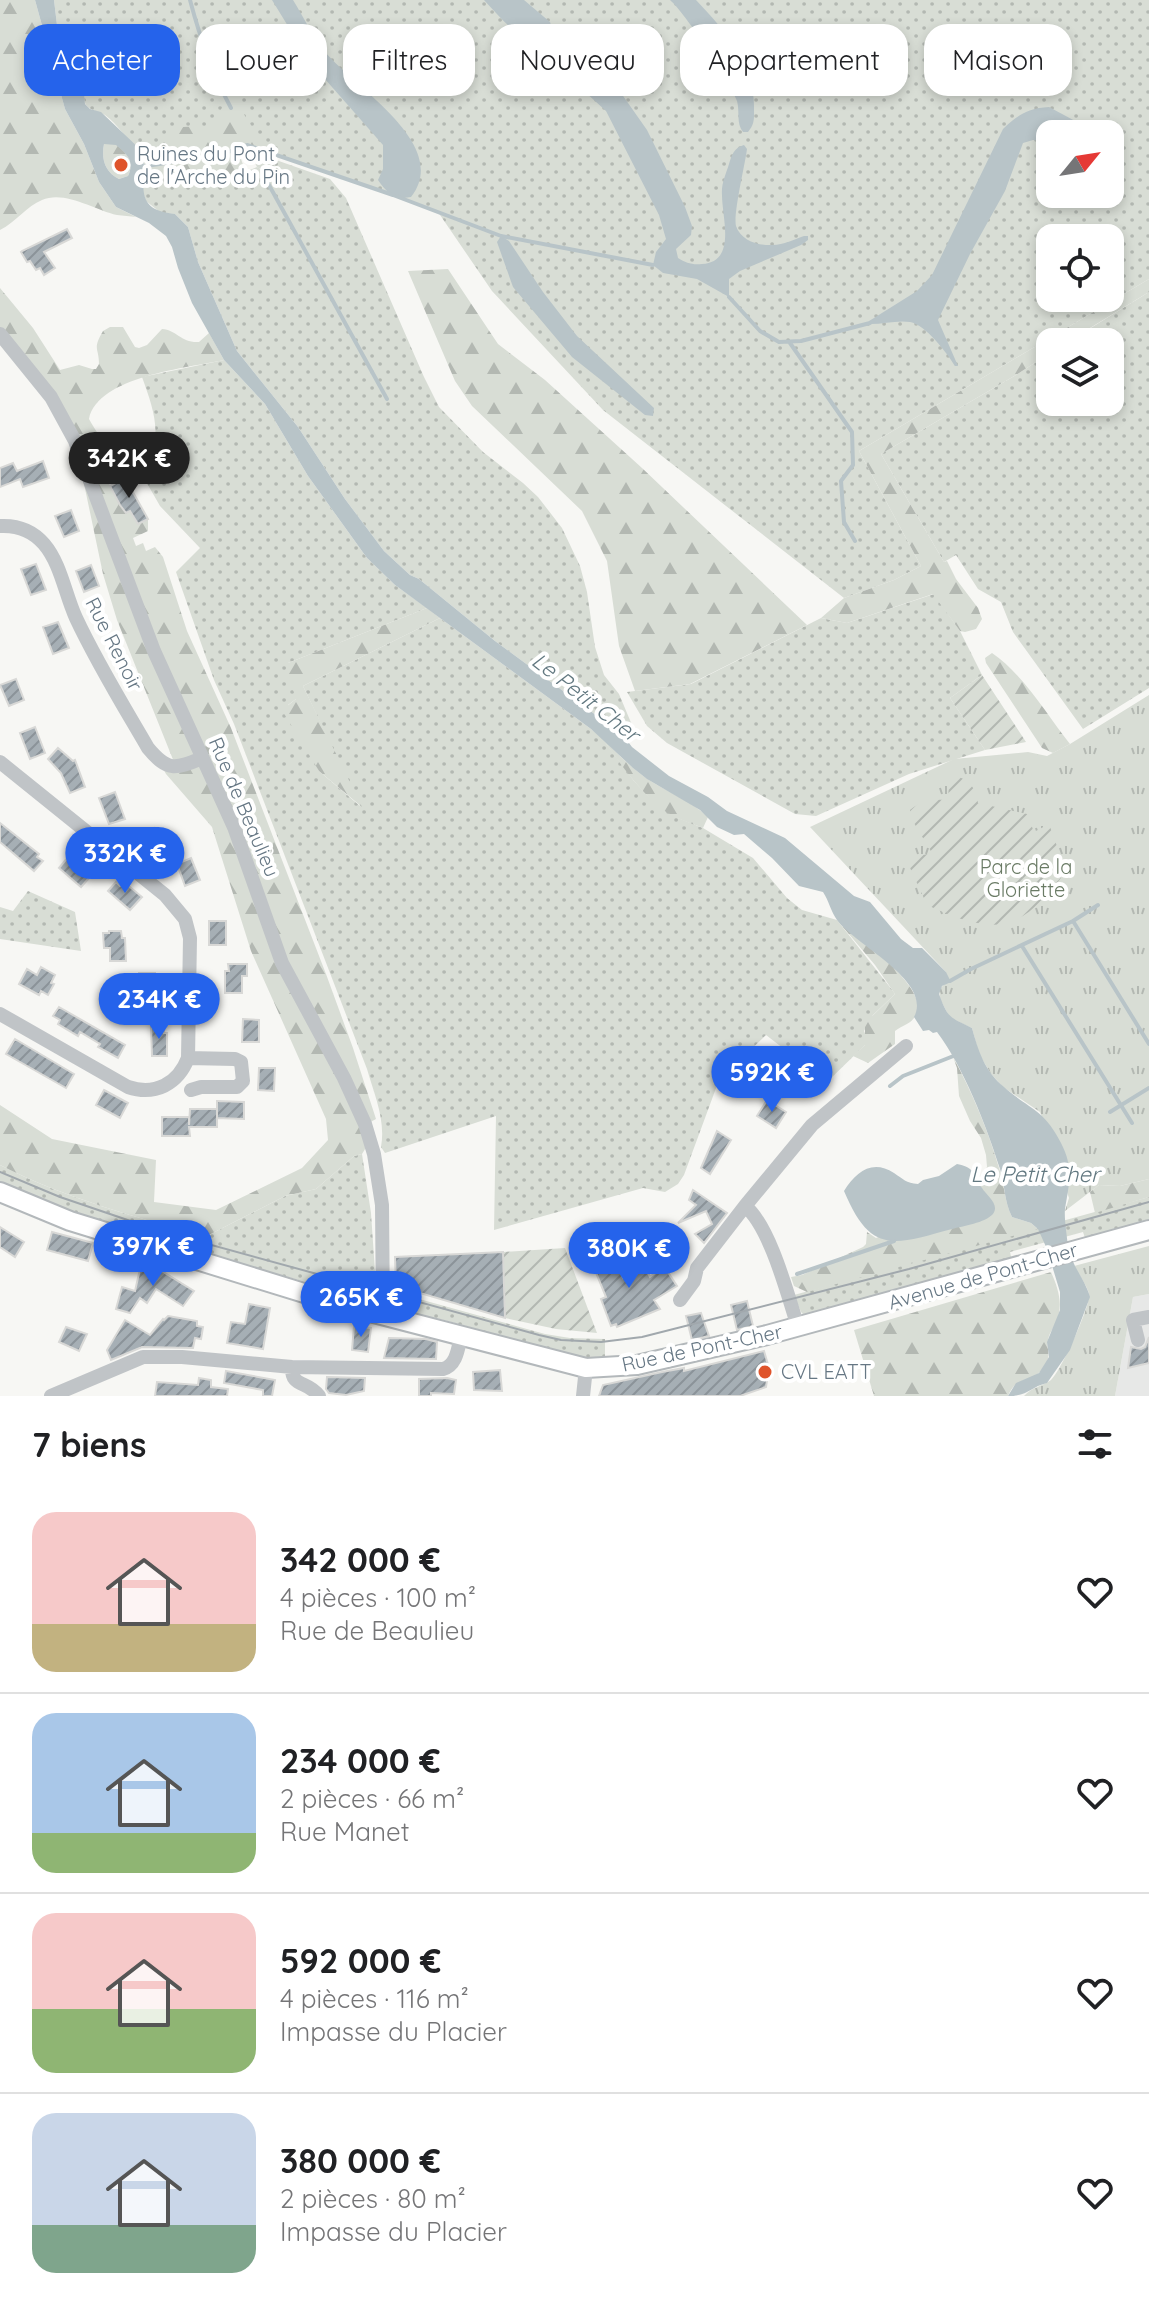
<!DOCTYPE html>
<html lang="fr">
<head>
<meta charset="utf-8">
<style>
	body { margin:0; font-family:Quicksand,sans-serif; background:#f2f2f2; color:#202124; height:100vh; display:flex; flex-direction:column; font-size:30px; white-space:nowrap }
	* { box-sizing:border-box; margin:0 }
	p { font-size:26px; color:#757577 }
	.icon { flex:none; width:44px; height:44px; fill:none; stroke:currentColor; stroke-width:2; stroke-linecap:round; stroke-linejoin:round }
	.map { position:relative; height:1396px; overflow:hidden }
	.drawer { display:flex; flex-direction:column; background:#fff; flex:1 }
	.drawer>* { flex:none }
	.top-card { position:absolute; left:24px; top:24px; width:1102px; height:72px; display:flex; gap:16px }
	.needle { width:52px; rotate:60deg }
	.tools { position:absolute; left:1036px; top:120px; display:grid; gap:16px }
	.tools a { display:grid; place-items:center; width:88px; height:88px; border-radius:16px; background:#fff; box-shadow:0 4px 12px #0003; font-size:40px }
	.price { position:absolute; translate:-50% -68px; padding:0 18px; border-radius:28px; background:#2563eb; color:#fff; font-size:26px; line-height:52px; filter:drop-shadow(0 2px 4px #0008) }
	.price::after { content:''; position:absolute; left:50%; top:48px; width:24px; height:18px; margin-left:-12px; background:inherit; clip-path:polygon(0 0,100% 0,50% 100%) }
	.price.current { background:#222; color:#fff }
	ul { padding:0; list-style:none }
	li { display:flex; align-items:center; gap:24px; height:200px; padding:0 32px }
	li+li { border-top:2px solid #e0e0e0 }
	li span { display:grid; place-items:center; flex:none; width:224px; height:160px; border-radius:24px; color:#555 }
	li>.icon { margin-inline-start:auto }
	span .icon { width:96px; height:96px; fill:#fffc; stroke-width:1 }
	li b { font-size:34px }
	h2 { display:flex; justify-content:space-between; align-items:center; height:96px; padding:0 32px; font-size:34px }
	.tag { padding:0 28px; border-radius:24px; background:#fff; box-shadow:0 4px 12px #0003; font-size:28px; line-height:72px }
	.tag.current { background:#2563eb; color:#fff }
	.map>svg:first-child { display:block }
	.built { fill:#e7e8e7 }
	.grass { fill:url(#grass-dots); fill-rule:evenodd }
	.forest { fill:url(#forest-firs) }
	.park { fill:url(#park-tufts) }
	.garden { fill:url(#garden-furrows) }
	.water { fill:#b8c4c8; fill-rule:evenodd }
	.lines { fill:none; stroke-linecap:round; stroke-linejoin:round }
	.stream { stroke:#b8c4c8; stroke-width:4 }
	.building { fill:url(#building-hatch); stroke:#d8d8d6; stroke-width:2 }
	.major-casing { stroke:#b3b8bb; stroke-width:22 }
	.minor { stroke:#c0c4c7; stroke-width:14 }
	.major { stroke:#fff; stroke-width:18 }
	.tram { stroke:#a1a8ad; stroke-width:2 }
	.poi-dot { fill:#df542b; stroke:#fff; stroke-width:3 }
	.labels { text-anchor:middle; stroke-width:8; stroke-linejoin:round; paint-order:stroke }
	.poi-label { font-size:20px; fill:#667784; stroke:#fff; text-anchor:start }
	.street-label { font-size:20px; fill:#667784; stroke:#fff }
	.park-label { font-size:20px; fill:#6a7b65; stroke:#fff }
	.water-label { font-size:22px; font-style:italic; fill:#627880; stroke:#fff }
</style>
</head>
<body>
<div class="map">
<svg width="1149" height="1396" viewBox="0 0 1149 1396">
	<defs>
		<pattern id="grass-dots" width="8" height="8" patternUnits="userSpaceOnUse" patternTransform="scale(2)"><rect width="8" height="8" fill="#d8ddd5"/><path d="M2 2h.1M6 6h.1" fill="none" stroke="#b3b8b2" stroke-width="1.8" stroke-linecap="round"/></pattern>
		<pattern id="forest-firs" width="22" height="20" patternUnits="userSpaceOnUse" patternTransform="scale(2)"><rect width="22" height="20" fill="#d8ddd5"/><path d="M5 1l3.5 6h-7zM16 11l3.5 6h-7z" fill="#b3b8b2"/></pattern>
		<pattern id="park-tufts" width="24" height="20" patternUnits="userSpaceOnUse" patternTransform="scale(2)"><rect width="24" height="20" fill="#d8ddd5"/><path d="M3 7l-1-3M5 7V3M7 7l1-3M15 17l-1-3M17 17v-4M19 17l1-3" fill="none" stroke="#b3b8b2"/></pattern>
		<pattern id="garden-furrows" width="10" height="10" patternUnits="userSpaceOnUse" patternTransform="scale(2)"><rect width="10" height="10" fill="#d8ddd5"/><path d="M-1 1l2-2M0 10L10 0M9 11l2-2" fill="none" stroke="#b3b8b2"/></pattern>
		<pattern id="building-hatch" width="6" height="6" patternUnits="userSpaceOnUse" patternTransform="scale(2)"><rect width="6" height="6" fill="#a6afb5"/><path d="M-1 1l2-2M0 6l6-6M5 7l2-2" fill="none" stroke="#8b9399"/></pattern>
	</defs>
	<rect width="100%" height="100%" fill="#f7f7f4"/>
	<path class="built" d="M1149 1294V1396H1115L1133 1297Z"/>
	<path class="grass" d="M54 0H1149V279L859 451 921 566 894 580 844 598 603 410 492 291 438 212 247 145 138 147C125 139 118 124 105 115 99 111 91 111 87 106 84 103 84 98 84 94L57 25ZM1050 134H1110V194H1050ZM1050 238H1110V298H1050Z
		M276 160 330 179 346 198 424 377 439 407 483 452 523 483 538 497 562 528 580 566 587 592 595 647 604 675 619 694 632 725 623 735 495 641 419 579 410 575 384 551 345 499 298 427 237 351 198 262 188 227 175 214 161 213 146 201 143 193V175L182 173 211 182 242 177 245 168 247 171 257 167 262 170 273 167Z
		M1149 292V688L1083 729 1013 632 1001 602 978 589 956 555 944 562 881 454 1016 375 1050 353V402H1110V342H1068Z
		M224 360 265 404 308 476 367 558 395 585 427 608 288 663 296 696V699L288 705 319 771 360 806 303 686 440 618 591 729 602 738 634 781 647 795 678 818 703 828 753 858 787 898 802 910 837 920 893 991 895 994 873 1015 864 1031 867 1038 865 1045 827 1082 766 1035 719 1080 684 1175 678 1184 665 1192 643 1188 494 1230 496 1116 385 1153 381 1147C386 1120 374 1094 367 1069L234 724 214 680 176 572 200 548 160 506 140 471C166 443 154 410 142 377Z
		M934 594 960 631 982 675 950 698 985 750 909 774 816 816 795 814 667 743 647 726 627 692 691 684 821 618 847 623Z
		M28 891 75 912 81 951 0 939V907L13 911Z
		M362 1154 371 1213 376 1286 357 1281 359 1282 354 1299 331 1289C220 1257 105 1231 0 1183V1165C67 1199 134 1216 205 1237L285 1196 316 1189 354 1156Z
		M1149 1197V1222L1085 1238 1083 1232 1010 1252 1012 1261 805 1316 801 1312 794 1295Z
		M412 1297 545 1334 570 1338 605 1339V1359L591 1360 440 1319 407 1313Z"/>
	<path class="forest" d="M0 0H35L65 109 84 144 99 182 116 207 136 217C130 216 123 216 117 215 94 210 65 190 42 200 27 206 16 222 0 230Z
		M230 88C239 104 254 139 272 144L276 160 273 167 262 170 257 167 251 155 241 159C259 204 197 174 182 173 169 173 156 175 143 175L144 164 138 147 158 144 183 127 208 126C220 114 225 104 230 88Z
		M104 144H116C127 154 135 161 128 176L119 179C105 172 101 159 104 144Z
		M448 269 498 344 545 380 642 468 807 625 690 684 635 691 619 646 607 561 582 511 472 406 455 381 408 271Z
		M1149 279V292L1067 342H1050V353L1016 375 881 454 944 562 947 561 956 579 978 608 982 619 976 629 965 632 960 631 933 594 847 623 821 618 844 598 894 580 921 566 859 451Z
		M0 288 33 328 60 370 79 365 92 369H96L99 364C99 347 92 350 103 331L110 327H123L135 347 139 348 147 345 162 329C177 330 181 343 199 342L209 333 224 360C188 368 98 376 89 419 99 437 116 457 114 478L108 482 126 513 130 511 138 524 148 519V531L133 538 136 546 143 543 146 551 155 547 163 557 187 631 231 728 326 974 353 1048 376 1119 365 1125 370 1141 362 1154 354 1156 316 1189 285 1196 205 1237C134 1216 67 1199 0 1165V1105L52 1139 156 1160 154 1202 216 1210 302 1168 328 1140 326 1119 251 951 212 827 166 774 159 761 176 767 117 620 103 574 75 441 0 334Z
		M427 608 440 618 303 686 362 807 319 771 282 710 296 699 286 666 288 663Z
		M992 653C1023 674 1047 715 1070 744L1053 753 1042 748 986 663 985 658Z
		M602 738C617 753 631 768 649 780 668 792 692 802 708 817L703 828C690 823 675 818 663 810 638 790 620 763 602 738Z
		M837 920C856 936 925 984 917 1011 914 1024 904 1024 895 1031V1044L868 1063 853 1056 865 1045V1023L895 994 875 965Z
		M953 1057C972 1092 988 1130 999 1168 1005 1185 1004 1201 1012 1217L1031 1223 1038 1229 807 1292 794 1286 791 1277 802 1275 863 1247 866 1244 867 1232 876 1238 983 1191 978 1183 987 1167 986 1155 981 1138 970 1121 959 1096 957 1068Z
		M1149 1179V1197L1095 1213 1090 1192 1099 1185 1120 1186Z
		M1051 1272C1059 1290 1064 1306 1055 1325 1053 1329 1050 1332 1049 1336 1044 1350 1055 1355 1041 1371 1029 1383 1016 1376 1008 1396H874L854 1330Z"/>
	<path class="park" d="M1149 695V1179L1120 1186 1099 1185 1065 1211 1069 1198 1040 1112 1003 1087 991 1074 979 1054 972 1028 950 1018 940 999 939 989 945 984 946 972 810 827 954 759 1028 752 1047 756 1070 744Z
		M1149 1246V1294L1133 1297 1115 1396H1024C1032 1387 1043 1386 1051 1380 1061 1371 1091 1305 1089 1294 1087 1285 1078 1274 1074 1266Z"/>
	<path class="garden" d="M982 675 1026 742 985 750 950 698Z
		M955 776C970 779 976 789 978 803L1027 814 1034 832 1049 824 1063 863 1060 870 1061 878C1048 894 1033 913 1013 921 987 932 951 916 927 905L906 859 932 853 911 818 910 810C922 800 933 799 948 800L949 783Z
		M565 1248 597 1333 556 1329 505 1318 503 1252Z"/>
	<path class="water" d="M35 0H54L57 25 84 94 85 104 90 109 101 112 143 152C147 184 131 210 175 214L188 227 198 262 237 351 298 427 345 499 384 551 410 575 419 579 495 641 623 735 632 747 669 776 708 797 727 811 785 838 854 896 870 902 901 939 913 948H922L946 972 951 982 942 986 939 994C948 1019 950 1017 972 1028 978 1050 985 1072 1004 1087 1029 1109 1044 1109 1061 1143 1074 1168 1069 1184 1065 1209 1064 1218 1067 1237 1068 1246 1072 1267 1085 1279 1090 1297L1070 1350 1047 1383C1030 1387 1029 1396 1008 1396L1016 1383 1039 1373 1049 1357 1047 1342 1060 1310V1292L1047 1249 1038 1229 1031 1223 1012 1217C1004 1201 1005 1185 1000 1169 987 1127 963 1066 937 1032L933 1033 929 1030 923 1031 914 1017C933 981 855 945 837 920 831 912 829 901 823 892L799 886 772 858 744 834 734 835 717 827 700 810 647 779 633 768 591 729 395 585 367 558 308 476 265 404 224 360 192 303 178 268 172 247 166 236 149 223 116 207 99 182 84 144 65 109ZM104 144 116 145C127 154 135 161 128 176L119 179C105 172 101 159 104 144Z
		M272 0H293C303 16 311 33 322 48 349 85 453 143 411 197 395 200 387 193 378 180L383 169V145L310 62Z
		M484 0H524L550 22 554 34 541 44C517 39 500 17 484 0Z
		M670 0H696C725 31 755 63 754 109 754 118 755 124 748 132H743C736 123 740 112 737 101 731 82 685 13 670 0Z
		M569 46 578 47 583 50 621 93 647 130 685 207 692 226 691 235 676 249 678 258C686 263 692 265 702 264 737 262 722 218 722 195 721 184 726 174 729 164 732 154 734 148 744 145L747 149C745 165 733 214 736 226 741 241 759 246 773 245 783 245 795 239 804 236H808V240L801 245 740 271 729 279V297L697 279 663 273 653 265 656 252 666 239 659 215 606 111 562 71 557 60 558 52Z
		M1049 107 1077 122 1085 134H1050V142L1033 140 1023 143 1005 191 970 254 938 320 958 366H955C947 353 926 325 910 322 898 320 883 324 871 324L869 321 874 318 917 291 932 275 1003 129C1018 115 1028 108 1049 107Z
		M501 236 509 241 543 292 577 336 654 408 653 416 645 415 572 357 513 287 497 242Z
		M957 1164C963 1165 969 1167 973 1172 977 1177 978 1184 982 1188 987 1196 1000 1204 993 1214 985 1223 963 1226 952 1229 893 1245 871 1255 844 1191 856 1172 872 1159 894 1173 903 1179 906 1183 918 1184L923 1180 939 1176Z"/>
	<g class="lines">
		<path class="stream" d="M190 0C200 38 212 73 231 108
			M140 167 223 154 247 145 393 195 501 236 653 265
			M264 176 387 399
			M729 297 760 331 779 342 801 341 870 323
			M790 343 852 432 853 465 841 481 844 522 855 541
			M1073 921 1149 1044
			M1022 946 1132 1123
			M950 981 971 969 1073 921 1098 905
			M890 1086 903 1076 956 1055
			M1110 1112 1149 1088
			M797 1274 894 1241"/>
	</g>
	<path class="building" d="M67 229 72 238 44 252 55 268 44 275 40 268 36 270 30 261 27 262 21 252 22 251Z
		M43 461 49 478 23 487 20 479 0 487V468L13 463 17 471Z
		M125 478 148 519 138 524 130 511 126 513 120 505 110 486Z
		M71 510 79 531 64 537 55 516Z
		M36 564 46 590 31 595 21 569Z
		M91 565 99 586 84 592 76 571Z
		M58 622 69 648 53 654 43 627Z
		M16 679 24 700 9 706 0 685Z
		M35 727 45 753 30 759 20 733Z
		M58 748 73 761 75 760 85 787 70 793 61 773 48 759Z
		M115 792 125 819 109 824 99 798Z
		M0 823 39 854 37 857 43 861 34 871 0 842Z
		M154 828 162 850 147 856 139 834Z
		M69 856 86 870 84 873 89 878 81 887 59 868Z
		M191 858 200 880 185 886 177 864Z
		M116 882 120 886 124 882 142 897 130 910 108 891Z
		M209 921H226V945H209Z
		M109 931H121L122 938H125L126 961H110V948H104L103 933H109Z
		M228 964H247V976H242V993H225V971H229Z
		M41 967 55 975 51 983 54 984 48 995 41 991 39 995 19 984 27 969 37 975Z
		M139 973H155V995H151V1004H139Z
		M59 1007 125 1045 118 1058 98 1047 100 1044 80 1032 78 1036 58 1024 60 1020 53 1016Z
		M243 1019 259 1020V1042H242Z
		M151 1026H164V1033H167V1056H152Z
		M15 1039 74 1074 66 1088 6 1054Z
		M770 1048 789 1064 768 1089 750 1073Z
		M259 1068H275L274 1091 258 1090Z
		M104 1090 128 1103 120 1118 96 1105Z
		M767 1100 786 1112 776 1128 757 1116Z
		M217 1101 244 1102V1119L217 1118Z
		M190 1109H217V1127H189L190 1136H162V1117H189V1125Z
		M717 1131 731 1140 710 1174 701 1168Z
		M693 1190 727 1213 704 1243 695 1234 712 1224 706 1211 678 1223 696 1205 689 1200Z
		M0 1227 24 1242 15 1257 0 1247Z
		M52 1232 93 1243 88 1261 47 1250Z
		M611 1250 623 1278 644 1265 650 1277 664 1266 677 1286 654 1300 660 1309 617 1327 616 1324 611 1326 601 1299 606 1297 590 1258Z
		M503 1252 505 1318 396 1286 395 1257Z
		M143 1256 153 1259 152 1265 194 1291 183 1306 156 1289 147 1303 140 1298 130 1313 116 1309 122 1287 135 1291Z
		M747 1301 753 1326 737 1330 731 1305Z
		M249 1304 270 1308 263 1349 227 1343 231 1322 245 1324Z
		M701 1313 709 1336 692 1340 686 1316Z
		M168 1316 197 1321V1326L203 1327 201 1339 195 1338 193 1348 142 1347 111 1360 107 1350 125 1320 150 1335 163 1319 164 1320Z
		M354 1326 371 1328 368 1352 352 1350Z
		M66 1327 87 1334 79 1351 59 1342Z
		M1149 1337V1363L1128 1368 1131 1347 1141 1349 1145 1347Z
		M389 1338 426 1339 437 1342 436 1359 384 1358Z
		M764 1351 769 1368 766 1387 740 1396H599L603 1385 662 1372 684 1368V1371Z
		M500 1370 502 1391 474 1390 473 1372Z
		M226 1371 275 1380 272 1396H263V1390L224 1383Z
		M327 1377 365 1378 364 1391 346 1395 329 1393 326 1389Z
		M199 1378 211 1380V1387L228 1389 227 1396H155L157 1382 198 1385Z
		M447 1378 456 1380 454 1394 431 1393V1396H419V1379Z"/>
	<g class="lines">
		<g class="major-casing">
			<path id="major" d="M0 1192 70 1221 343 1305 586 1368 637 1365 767 1335 1149 1230"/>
		</g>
		<path class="minor" d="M0 334 51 397 75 441 154 651 234 827 282 963 344 1078 365 1124 374 1154 382 1205 383 1317
			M0 526C18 525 32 530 44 544 61 564 65 594 76 618 97 663 123 705 148 748 168 772 175 769 202 758
			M0 762 165 895 185 919 190 938 188 1058C178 1084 155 1096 128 1087L0 1014
			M188 1058 235 1059 241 1062 243 1081 237 1087H201L191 1090
			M745 1206C770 1226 788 1296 798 1327
			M680 1300 694 1281 697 1268 745 1206 812 1125 906 1046
			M1138 1340 1133 1320 1149 1317
			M292 1367C291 1388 307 1380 319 1396
			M51 1396 143 1357H182L292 1367 443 1369C457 1365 458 1348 461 1336
			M583 1396 586 1368"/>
		<use href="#major" class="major"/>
		<path class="tram" d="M0 1172 60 1197 157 1230 539 1335 561 1340 601 1342 642 1337 909 1269 1149 1202"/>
	</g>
	<g class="poi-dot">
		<circle cx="121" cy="165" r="8"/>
		<circle cx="765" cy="1372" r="8"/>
	</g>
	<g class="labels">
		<g class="poi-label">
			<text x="137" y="161">Ruines du Pont<tspan x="137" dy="23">de l'Arche du Pin</tspan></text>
			<text x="781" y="1379">CVL EATT</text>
		</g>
		<g class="street-label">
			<text transform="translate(114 644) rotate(63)" y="7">Rue Renoir</text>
			<text transform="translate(244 807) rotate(67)" y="7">Rue de Beaulieu</text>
			<text transform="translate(983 1276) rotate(-16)" y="7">Avenue de Pont-Cher</text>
			<text transform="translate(702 1348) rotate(-12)" y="7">Rue de Pont-Cher</text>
		</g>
		<g class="park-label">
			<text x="1026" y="874">Parc de la<tspan x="1026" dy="23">Gloriette</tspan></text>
		</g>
		<g class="water-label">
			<text transform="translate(586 697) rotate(38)" y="8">Le Petit Cher</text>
			<text x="1035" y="1182">Le Petit Cher</text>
		</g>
	</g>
</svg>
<div class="tools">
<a><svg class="needle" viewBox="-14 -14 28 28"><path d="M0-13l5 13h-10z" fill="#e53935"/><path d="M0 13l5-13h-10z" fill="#757577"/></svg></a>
<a><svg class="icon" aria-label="locate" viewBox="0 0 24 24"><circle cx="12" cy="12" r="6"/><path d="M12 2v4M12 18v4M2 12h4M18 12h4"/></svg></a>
<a><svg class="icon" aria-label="layers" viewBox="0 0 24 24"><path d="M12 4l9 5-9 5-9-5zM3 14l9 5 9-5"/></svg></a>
</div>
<b class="price current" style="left:129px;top:500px">342K €</b>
<b class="price" style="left:125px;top:895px">332K €</b>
<b class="price" style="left:159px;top:1041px">234K €</b>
<b class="price" style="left:772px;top:1114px">592K €</b>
<b class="price" style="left:153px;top:1288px">397K €</b>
<b class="price" style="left:629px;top:1290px">380K €</b>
<b class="price" style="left:361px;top:1339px">265K €</b>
<div class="top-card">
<a class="tag current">Acheter</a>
<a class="tag">Louer</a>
<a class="tag">Filtres</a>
<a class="tag">Nouveau</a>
<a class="tag">Appartement</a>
<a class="tag">Maison</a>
</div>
</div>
<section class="drawer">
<h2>7 biens<svg class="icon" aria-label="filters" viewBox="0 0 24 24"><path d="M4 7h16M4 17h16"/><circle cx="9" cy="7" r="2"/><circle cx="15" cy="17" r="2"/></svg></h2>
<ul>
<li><span style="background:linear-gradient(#f6c9c9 70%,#c2b280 0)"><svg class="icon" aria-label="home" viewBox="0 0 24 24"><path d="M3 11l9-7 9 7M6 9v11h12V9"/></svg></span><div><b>342 000 €</b><p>4 pièces · 100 m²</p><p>Rue de Beaulieu</p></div><svg class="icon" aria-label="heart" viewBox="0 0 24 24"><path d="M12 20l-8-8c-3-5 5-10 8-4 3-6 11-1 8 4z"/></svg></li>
<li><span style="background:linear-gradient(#a9c7e8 75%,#8fb573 0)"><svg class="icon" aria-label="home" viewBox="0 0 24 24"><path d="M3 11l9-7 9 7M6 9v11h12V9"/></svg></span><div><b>234 000 €</b><p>2 pièces · 66 m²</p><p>Rue Manet</p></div><svg class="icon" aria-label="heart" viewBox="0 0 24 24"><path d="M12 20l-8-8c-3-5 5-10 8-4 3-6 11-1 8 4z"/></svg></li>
<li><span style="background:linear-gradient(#f6c9c9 60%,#8fb573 0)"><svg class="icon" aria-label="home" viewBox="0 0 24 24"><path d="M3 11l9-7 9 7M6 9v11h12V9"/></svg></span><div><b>592 000 €</b><p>4 pièces · 116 m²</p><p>Impasse du Placier</p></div><svg class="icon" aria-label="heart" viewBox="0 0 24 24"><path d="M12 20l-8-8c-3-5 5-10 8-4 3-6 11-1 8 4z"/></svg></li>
<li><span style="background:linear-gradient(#c9d6e8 70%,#7fa58c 0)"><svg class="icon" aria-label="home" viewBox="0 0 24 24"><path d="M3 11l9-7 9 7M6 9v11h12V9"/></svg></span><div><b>380 000 €</b><p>2 pièces · 80 m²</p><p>Impasse du Placier</p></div><svg class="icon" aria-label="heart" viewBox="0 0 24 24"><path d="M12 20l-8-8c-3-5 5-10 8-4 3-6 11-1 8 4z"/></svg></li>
</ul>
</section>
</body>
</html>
